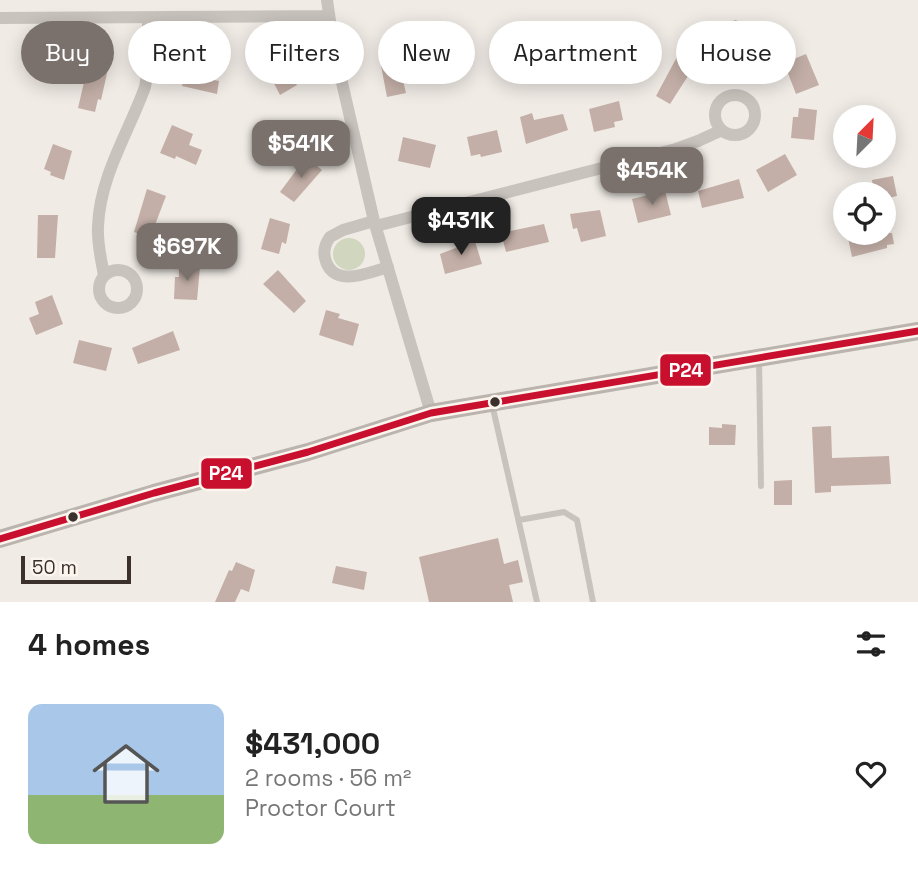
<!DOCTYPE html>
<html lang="en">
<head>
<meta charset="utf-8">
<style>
	body { margin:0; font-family:"Space Grotesk",sans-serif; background:#f2f2f2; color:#222; height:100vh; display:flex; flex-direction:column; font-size:26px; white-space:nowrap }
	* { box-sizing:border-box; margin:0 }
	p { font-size:23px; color:#767676 }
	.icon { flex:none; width:38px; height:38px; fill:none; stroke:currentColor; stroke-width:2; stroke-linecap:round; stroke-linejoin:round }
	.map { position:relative; height:602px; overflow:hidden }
	.drawer { display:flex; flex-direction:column; background:#fff; flex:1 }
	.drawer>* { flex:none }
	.hud { position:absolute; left:21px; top:21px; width:877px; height:63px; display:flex; gap:14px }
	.needle { width:46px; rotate:24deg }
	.tools { position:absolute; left:833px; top:105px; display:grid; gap:14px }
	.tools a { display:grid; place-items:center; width:63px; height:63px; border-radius:50%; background:#fff; box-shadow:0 4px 18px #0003; font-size:35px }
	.scale { position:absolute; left:21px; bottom:18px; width:110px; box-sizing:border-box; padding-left:7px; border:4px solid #3b302b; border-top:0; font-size:19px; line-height:24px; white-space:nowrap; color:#3b302b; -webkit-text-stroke:5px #fbf5ee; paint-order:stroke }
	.price { position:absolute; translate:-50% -60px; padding:0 16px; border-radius:14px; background:#7a716c; color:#fff; font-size:23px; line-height:46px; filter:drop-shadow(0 2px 4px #0008) }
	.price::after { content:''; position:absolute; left:50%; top:42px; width:21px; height:16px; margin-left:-10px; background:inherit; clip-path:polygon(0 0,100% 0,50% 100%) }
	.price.current { background:#222; color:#fff }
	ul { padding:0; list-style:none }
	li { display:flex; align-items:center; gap:21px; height:175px; padding:0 28px }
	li+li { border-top:2px solid #e0e0e0 }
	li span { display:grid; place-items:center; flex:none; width:196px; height:140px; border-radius:14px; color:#555 }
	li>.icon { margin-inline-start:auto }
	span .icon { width:84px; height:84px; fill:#fffc; stroke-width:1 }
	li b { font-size:30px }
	h2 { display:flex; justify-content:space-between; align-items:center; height:84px; padding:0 28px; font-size:30px }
	.tag { padding:0 24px; border-radius:32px; background:#fff; box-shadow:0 4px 18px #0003; font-size:24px; line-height:63px }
	.tag.current { background:#7a716c; color:#fff }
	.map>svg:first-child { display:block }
	.green { fill:#d1d6bf }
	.building { fill:#c3afa7 }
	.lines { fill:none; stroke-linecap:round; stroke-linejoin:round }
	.service { stroke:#c9c3be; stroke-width:6 }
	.minor { stroke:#c9c3be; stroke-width:12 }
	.secondary { stroke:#bab3ae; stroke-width:18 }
	.bus-1-casing { stroke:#fbf5ee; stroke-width:12 }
	.bus-1 { stroke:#c8102e; stroke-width:7 }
	.bus-dot { fill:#3b302b; stroke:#fbf5ee; stroke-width:2.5 }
	.line-badge { stroke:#fbf5ee; stroke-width:2.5 }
	.badge-label { font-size:19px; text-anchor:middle; font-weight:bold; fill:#fff }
</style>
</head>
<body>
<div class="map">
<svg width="918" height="602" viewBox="0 0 918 602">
	<rect width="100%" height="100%" fill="#f0ebe5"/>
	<path class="green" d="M333 254a16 16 0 1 1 32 0a16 16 0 1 1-32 0Z"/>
	<path class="building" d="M734 20 772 28 767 55 752 52 753 48 730 42Z
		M275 48 297 85 280 95 260 56Z
		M396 51 406 93 387 97 379 55Z
		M190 53 213 59 209 79 219 81 217 94 182 86Z
		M806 54 819 85 796 94 784 63Z
		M678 55 695 65 670 104 656 96Z
		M88 65 108 69 101 100 98 99 95 112 78 108Z
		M619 101 623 120 614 122 615 127 594 132 589 109Z
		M799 108 817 110 814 140 791 138 793 117H798Z
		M532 113 534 120 563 114 568 130 526 144 520 117Z
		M172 125 193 134 189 145 202 150 196 165 176 156 175 159 160 153Z
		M497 130 502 152 481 157 480 154 471 156 467 137Z
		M403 137 436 145 430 168 398 161Z
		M53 144 72 151 64 180 50 175 51 172 44 169Z
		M785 154 797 175 768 192 756 170Z
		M306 157 322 170 294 202 280 192Z
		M893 176 897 196 884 199V194H874L872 180Z
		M739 179 744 198 702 208 698 191Z
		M147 189 166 196 150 238 134 232Z
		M665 191 671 215 638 223 632 199Z
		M600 210 606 236 581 242 577 228 573 229 570 214Z
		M38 215H58L55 258H37Z
		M270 218 290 224 286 244 282 242 279 254 261 249Z
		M544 224 549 242 506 252 501 233Z
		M847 233H892L894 244 887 245V248L852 257Z
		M474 238 482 264 445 274 440 254 461 246 460 242Z
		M179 266 200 267 197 300 174 299 175 277H179Z
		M278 270 306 301 294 313 263 284Z
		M52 295 63 324 36 335 29 318 39 314 35 302Z
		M326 310 340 314 338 318 359 324 353 346 319 335Z
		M173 331 180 350 138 364 132 348Z
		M79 340 112 348 106 371 73 363Z
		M722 424 736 425 735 445H709V427L722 428Z
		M831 426 832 458 889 456 891 484 831 486V492L815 493 812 427Z
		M792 480V505H774V481Z
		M498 538 504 564 518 560 523 582 509 585 513 602H429L419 557Z
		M236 562 255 570 249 592 241 589 235 602H215L229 570 232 571Z
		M336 566 367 572 364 590 332 583Z"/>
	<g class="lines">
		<path class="service" d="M759 358 761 486
			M492 404 537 602
			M519 520 564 512 577 520 593 602"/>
		<path class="minor" d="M327 0 334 48 374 221 431 413
			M0 18 328 16
			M715 115a20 20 0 1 1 40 0a20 20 0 1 1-40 0Z
			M374 221 343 230 330 237C325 244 323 250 325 258 332 289 368 273 388 267
			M376 226 676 149 698 141 722 130
			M99 289a19 19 0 1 1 38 0a19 19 0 1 1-38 0Z
			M104 275C101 259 97 243 98 226 100 176 128 134 145 87L148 70V18"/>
		<path class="secondary" d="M0 539 154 493 308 452 431 413 918 331"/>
		<g class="bus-1-casing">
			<path id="bus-1" d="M0 539 154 493 308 452 431 413 918 331"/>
		</g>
		<use href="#bus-1" class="bus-1"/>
	</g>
	<g class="bus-dot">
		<circle cx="495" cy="402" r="6"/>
		<circle cx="73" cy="517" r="6"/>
	</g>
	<g class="line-badge">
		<rect x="659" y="353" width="53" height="34" rx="7" fill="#c8102e"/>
		<rect x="200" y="457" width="53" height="33" rx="7" fill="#c8102e"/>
	</g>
	<g class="badge-label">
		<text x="686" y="377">P24</text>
		<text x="226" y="480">P24</text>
	</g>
</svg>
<div class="tools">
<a><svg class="needle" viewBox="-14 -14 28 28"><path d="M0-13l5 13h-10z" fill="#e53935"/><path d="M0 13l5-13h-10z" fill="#767676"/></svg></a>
<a><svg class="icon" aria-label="locate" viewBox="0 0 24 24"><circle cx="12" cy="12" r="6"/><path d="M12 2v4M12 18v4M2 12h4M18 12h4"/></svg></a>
</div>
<div class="scale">50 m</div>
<b class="price" style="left:301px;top:180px">$541K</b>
<b class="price" style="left:652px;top:207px">$454K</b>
<b class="price current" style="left:461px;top:257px">$431K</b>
<b class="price" style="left:187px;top:283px">$697K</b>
<div class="hud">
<a class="tag current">Buy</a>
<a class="tag">Rent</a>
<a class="tag">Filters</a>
<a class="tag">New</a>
<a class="tag">Apartment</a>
<a class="tag">House</a>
</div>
</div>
<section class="drawer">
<h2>4 homes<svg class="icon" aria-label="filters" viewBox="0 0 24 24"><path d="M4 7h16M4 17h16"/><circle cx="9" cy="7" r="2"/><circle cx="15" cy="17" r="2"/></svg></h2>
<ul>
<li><span style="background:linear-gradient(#a9c7e8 65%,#8fb573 0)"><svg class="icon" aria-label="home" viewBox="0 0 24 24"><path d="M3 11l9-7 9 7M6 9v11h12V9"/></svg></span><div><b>$431,000</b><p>2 rooms · 56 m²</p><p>Proctor Court</p></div><svg class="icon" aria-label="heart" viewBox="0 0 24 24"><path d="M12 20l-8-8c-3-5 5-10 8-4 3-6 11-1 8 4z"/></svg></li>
</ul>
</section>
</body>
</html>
